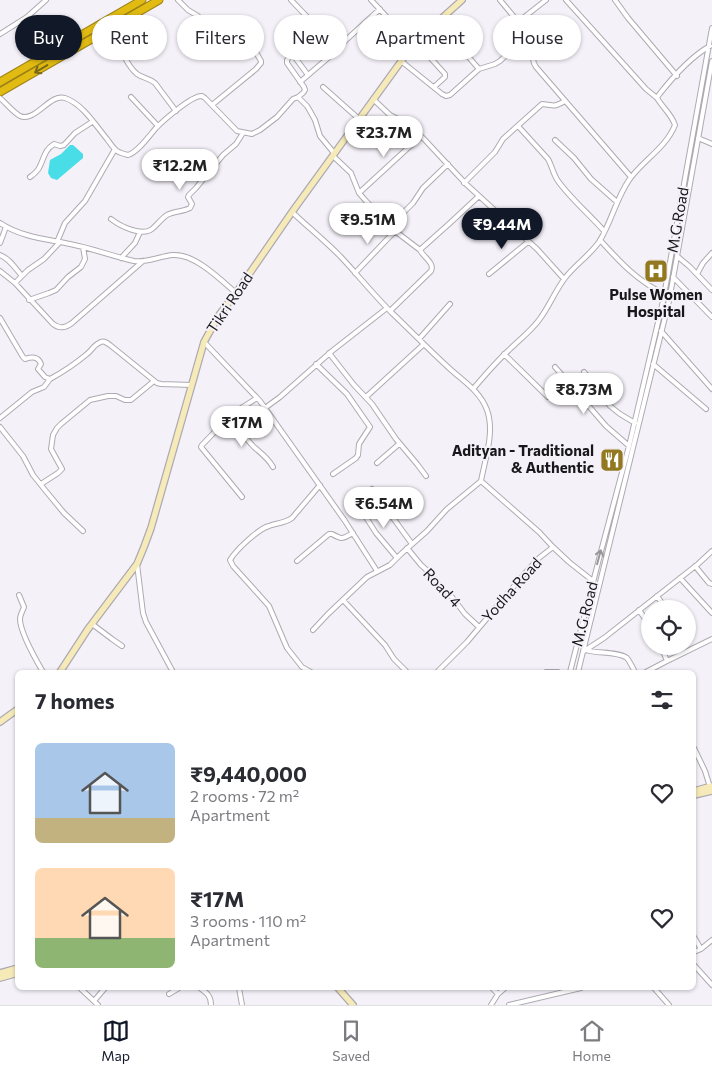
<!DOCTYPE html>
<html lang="en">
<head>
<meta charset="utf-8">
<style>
	body { margin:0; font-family:Commissioner,sans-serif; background:#f2f2f3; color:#2b2b33; height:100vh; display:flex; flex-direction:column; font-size:19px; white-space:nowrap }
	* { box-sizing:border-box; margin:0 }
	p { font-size:16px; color:#7c7c81 }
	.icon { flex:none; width:28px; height:28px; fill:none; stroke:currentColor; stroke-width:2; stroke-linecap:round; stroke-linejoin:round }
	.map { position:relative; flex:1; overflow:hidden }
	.sheet { position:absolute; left:15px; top:670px; width:681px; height:320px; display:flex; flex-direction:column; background:#fff; border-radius:8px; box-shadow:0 1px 4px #0004 }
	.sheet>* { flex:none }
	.top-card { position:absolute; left:15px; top:15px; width:682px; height:45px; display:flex; gap:10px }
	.controls { position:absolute; left:641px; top:600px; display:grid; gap:10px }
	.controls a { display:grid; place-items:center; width:55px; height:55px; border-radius:50%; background:#fff; box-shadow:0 1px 4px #0004; font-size:25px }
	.price { position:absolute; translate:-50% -42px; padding:0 11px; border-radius:18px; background:#fff; color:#222; font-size:16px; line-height:32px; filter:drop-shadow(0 1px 2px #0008) }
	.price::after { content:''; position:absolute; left:50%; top:30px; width:15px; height:11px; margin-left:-8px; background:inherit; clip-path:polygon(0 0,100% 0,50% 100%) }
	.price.selected { background:#111827; color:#fff }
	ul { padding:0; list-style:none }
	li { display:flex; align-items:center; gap:15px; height:125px; padding:0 20px }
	li span { display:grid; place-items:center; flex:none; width:140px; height:100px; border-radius:8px; color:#555 }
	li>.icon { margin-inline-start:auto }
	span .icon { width:60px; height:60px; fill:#fffc; stroke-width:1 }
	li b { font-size:21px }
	h2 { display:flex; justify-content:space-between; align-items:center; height:60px; padding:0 20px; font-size:21px }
	.pill { padding:0 18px; border-radius:22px; background:#fff; box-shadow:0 1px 4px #0004; font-size:18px; line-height:45px }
	.pill.selected { background:#111827; color:#fff }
	.dock { display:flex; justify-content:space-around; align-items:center; height:70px; border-top:1px solid #e1e1e2; background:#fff; font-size:14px; color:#7c7c81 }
	.dock a { display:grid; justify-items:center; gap:2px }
	.dock .selected { color:#111827 }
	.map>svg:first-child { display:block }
	.water { fill:#48dde7 }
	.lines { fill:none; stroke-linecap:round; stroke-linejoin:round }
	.street-casing { stroke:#adaab1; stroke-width:6 }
	.secondary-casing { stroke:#adaab1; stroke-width:8 }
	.highway-casing { stroke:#9b8215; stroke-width:9 }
	.street { stroke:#fff; stroke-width:4 }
	.secondary { stroke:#f6ebb8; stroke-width:5.5 }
	.highway { stroke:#e1bb12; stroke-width:7 }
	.oneway { stroke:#7c6916 }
	.oneway2 { stroke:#979798 }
	.labels { text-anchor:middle; stroke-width:4; stroke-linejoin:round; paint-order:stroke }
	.street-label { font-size:15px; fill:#18171a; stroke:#f5f1f9 }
	.poi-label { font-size:15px; font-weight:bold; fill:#18171a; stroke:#f5f1f9 }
</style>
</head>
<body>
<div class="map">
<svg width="712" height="1005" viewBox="0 0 712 1005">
	<rect width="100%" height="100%" fill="#f5f1f9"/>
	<path class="water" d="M70 145H73L83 154V158L57 180 51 178 48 173 50 160 61 154Z"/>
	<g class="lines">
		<g class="street-casing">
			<path id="street" d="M178 0 188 10 198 16 204 26 226 53
				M291 0 313 23 330 45 337 50
				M371 0 413 45
				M500 0 535 42C537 52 529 57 536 67L631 177
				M566 0 646 89 657 98
				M615 0 628 18 677 76
				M438 22 479 69
				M518 22 546 0
				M112 27C119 42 124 63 137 74 143 78 149 78 155 83L176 111
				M0 34 27 17 46 0
				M282 40 308 75
				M416 42 445 74V77L434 87
				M292 54 287 60V63L304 87 305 90 303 93 298 97
				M401 61 442 94 446 96 450 95 479 69 495 64 500 61 528 34
				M300 82 335 52 346 40 380 9
				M323 87 359 119
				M131 97 158 126
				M0 98C6 103 13 112 20 116 35 123 50 93 65 98 83 104 96 126 107 139 110 143 113 148 117 151 120 153 124 154 128 155 138 152 149 136 156 128 163 121 192 95 202 96 203 97 204 97 205 98L237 131 252 134 260 130 277 117 293 99 298 97 307 106 310 111 315 120 320 136 334 153
				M373 99 390 115 406 123 424 139 466 184 537 249 564 279
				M212 105 256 69 261 63V61L250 42 235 22
				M518 126 548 159C552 166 553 174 558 181 571 199 589 214 604 231
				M698 138 712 144
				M555 140 574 158 591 179 617 202
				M333 156 351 173 359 193 366 201 395 231 420 250
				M30 177C34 174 37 172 39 168 44 159 44 150 54 144L60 146 64 145 75 133 92 122
				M464 183 495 152 503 139 542 104C555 105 552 108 565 101
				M359 193 421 136
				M292 212C308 227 325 241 340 256 357 274 373 294 391 312 411 331 429 350 449 368 463 381 480 391 487 410 495 432 485 459 481 481
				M111 219C120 226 142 237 152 229 157 225 161 219 167 215 174 211 182 212 190 208L192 204 188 197 189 195 196 188 223 155 236 144 243 133
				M0 223C21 237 46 239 70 244 91 248 112 256 134 261 147 263 160 256 173 255 194 253 221 280 236 293
				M390 226 413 203 423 188 448 164
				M600 240C619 261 638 282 665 294
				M57 242 65 223 85 201 115 149
				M0 243 6 227
				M0 255C10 259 15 268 22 276
				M677 256 690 267 712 290
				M121 258 135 243 140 232
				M0 271 15 283 53 324C60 329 65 328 72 323L143 261
				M355 273 395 231
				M489 274 528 242
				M697 274 703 263 712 253
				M673 277 712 317
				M15 283 28 270 44 259 60 242
				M29 300 49 293 56 290 68 277 81 267 85 259 83 247
				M390 311 431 271C435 263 424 258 420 250L422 248 450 223 479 196
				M0 318 23 357 25 359C32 357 38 356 41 364L38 369 45 377 50 379C63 372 75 364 87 354 91 351 94 345 99 343 103 340 106 342 110 345L157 383 161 384 192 385
				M661 331 712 389
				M419 339 450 304
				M204 342 260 401 345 521 377 571
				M329 353 354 385 372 404 396 439 417 464 426 476
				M504 354 548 397
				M316 364 347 394 370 427 359 444 358 455 356 458 333 474
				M653 364 706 409
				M555 367 606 426 629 446
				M584 372 610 406 620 414 635 423
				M473 389C485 375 496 362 509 350 519 340 531 331 539 320 549 307 555 291 565 278 575 265 589 256 599 242 611 223 616 199 629 180 643 160 666 148 675 125 672 115 663 108 657 98L658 96C672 78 690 57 710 46
				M366 397 424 344
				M265 408 280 397 332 351 387 308
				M229 417C237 427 245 438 254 447 262 454 268 458 273 467
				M0 418 32 392 44 387 50 379
				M0 427 23 456 33 475 45 490 64 513 83 531
				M377 463 399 444
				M41 484 58 473 62 469 51 449 53 435 57 428 61 424 90 400 108 396H116L125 400H131L154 381
				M372 489 412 544
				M242 497 201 447 202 445 232 414 257 398
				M360 508 376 533 397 558
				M407 548 421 565 430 573 442 589 452 597 465 614 479 627
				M297 561 329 534H332C343 540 342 539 353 533
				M137 564 143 613 146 622 173 672
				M695 566 709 583 712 584
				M680 578 712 613
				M19 595 24 607C23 610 20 615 20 619 20 632 36 660 43 672
				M657 596 666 609
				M343 600 385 645 394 659 407 672
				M639 610 650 626
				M92 624 112 639 122 646
				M313 630 328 614 367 577 390 565 401 554 427 531 447 509 481 481 539 532 553 547
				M661 646 667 661
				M586 650C597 654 617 651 627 658 630 662 633 668 635 672
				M584 651 604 638 698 564 712 551
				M311 672 302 667 287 648 269 606 233 566 230 560C236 550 258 529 269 526 277 523 285 523 292 518L320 485
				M437 672 467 642 526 572 539 558 553 547 569 562 593 581
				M546 672H558
				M570 672 599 559 629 446 663 301 712 28
				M578 672 669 301 712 61
				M646 672 665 662 712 639
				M694 748 705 771 710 787
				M694 937 701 949
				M694 952 701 949 712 940
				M694 965 712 985
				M80 988 98 1005
				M200 988C207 993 211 996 211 1005
				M239 988 242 1005
				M492 988 498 994
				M654 988 669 1005
				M169 994 179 988
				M94 1001 105 988
				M491 1005 498 994 505 988
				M509 1005 581 988"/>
		</g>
		<g class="secondary-casing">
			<path id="secondary" d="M60 672 88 629 137 564 144 547 151 528 204 342 219 315 236 293 292 212 410 49 421 37 462 0
				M0 722 18 709
				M694 791 712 786
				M694 795 712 791
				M0 973 18 968
				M0 978 18 973
				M338 988 353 1005"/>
		</g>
		<g class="highway-casing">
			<path id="highway" d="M0 82 142 0
				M0 92 159 0"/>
		</g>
		<use href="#street" class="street"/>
		<use href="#secondary" class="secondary"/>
		<use href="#highway" class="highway"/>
	</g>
	<defs><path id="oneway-shaft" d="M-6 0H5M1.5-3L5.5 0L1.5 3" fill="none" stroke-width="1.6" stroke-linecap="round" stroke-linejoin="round" transform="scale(1.25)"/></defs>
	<use class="oneway" href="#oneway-shaft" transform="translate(41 69) rotate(149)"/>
	<use class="oneway2" href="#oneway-shaft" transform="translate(599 557) rotate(-75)"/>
	<defs>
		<g id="hospital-square" transform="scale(1.25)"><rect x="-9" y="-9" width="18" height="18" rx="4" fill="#927920" stroke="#f5f1f9"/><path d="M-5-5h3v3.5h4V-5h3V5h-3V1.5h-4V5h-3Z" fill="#fff"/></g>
		<g id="restaurant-square" transform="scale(1.25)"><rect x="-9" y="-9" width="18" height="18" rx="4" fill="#927920" stroke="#f5f1f9"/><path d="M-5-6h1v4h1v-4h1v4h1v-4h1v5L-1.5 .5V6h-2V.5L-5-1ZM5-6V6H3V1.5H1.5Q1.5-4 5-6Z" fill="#fff"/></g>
	</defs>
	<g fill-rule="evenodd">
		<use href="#hospital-square" x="656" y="271"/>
		<use href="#restaurant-square" x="612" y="460"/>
	</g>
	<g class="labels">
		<g class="street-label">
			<text transform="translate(678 220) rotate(-80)" y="5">M.G Road</text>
			<text transform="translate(230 303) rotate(-56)" y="5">Tikri Road</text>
			<text transform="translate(442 588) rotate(47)" y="5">Road 4</text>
			<text transform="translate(512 590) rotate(-48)" y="5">Yodha Road</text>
			<text transform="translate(585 614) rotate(-76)" y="5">M.G Road</text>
		</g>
		<g class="poi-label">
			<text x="656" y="300">Pulse Women<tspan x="656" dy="17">Hospital</tspan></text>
			<text x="594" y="456" text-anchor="end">Adityan - Traditional<tspan x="594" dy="17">&amp; Authentic</tspan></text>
		</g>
	</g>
</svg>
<div class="controls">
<a><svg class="icon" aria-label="locate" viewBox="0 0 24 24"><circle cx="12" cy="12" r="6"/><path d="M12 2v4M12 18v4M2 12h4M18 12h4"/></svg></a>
</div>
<b class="price" style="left:384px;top:158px">₹23.7M</b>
<b class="price" style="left:180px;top:191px">₹12.2M</b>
<b class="price" style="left:368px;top:245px">₹9.51M</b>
<b class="price selected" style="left:502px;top:250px">₹9.44M</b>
<b class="price" style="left:584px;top:415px">₹8.73M</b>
<b class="price" style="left:242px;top:448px">₹17M</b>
<b class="price" style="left:384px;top:529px">₹6.54M</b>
<div class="top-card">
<a class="pill selected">Buy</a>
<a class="pill">Rent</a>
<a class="pill">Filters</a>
<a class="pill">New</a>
<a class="pill">Apartment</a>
<a class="pill">House</a>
</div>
<section class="sheet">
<h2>7 homes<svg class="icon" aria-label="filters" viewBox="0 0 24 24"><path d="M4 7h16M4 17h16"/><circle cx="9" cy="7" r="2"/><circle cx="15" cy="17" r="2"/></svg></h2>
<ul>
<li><span style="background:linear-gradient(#a9c7e8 75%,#c2b280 0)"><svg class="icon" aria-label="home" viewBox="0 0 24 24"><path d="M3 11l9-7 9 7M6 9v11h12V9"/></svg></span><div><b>₹9,440,000</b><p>2 rooms · 72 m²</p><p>Apartment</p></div><svg class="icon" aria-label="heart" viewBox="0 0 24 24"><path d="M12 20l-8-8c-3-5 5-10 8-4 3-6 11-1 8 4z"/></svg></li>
<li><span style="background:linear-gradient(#ffd9b3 70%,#8fb573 0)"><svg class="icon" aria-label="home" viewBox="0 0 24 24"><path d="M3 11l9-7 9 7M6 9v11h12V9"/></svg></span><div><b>₹17M</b><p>3 rooms · 110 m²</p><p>Apartment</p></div><svg class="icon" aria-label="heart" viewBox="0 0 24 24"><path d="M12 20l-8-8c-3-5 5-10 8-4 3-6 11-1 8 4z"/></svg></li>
</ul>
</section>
</div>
<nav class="dock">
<a class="selected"><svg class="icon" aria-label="map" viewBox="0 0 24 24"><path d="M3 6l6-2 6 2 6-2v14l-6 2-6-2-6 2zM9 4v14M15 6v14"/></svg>Map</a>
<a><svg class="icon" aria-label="saved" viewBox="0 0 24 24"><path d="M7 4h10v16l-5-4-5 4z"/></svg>Saved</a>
<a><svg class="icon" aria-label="home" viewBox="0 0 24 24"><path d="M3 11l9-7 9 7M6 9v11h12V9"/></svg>Home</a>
</nav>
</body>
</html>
